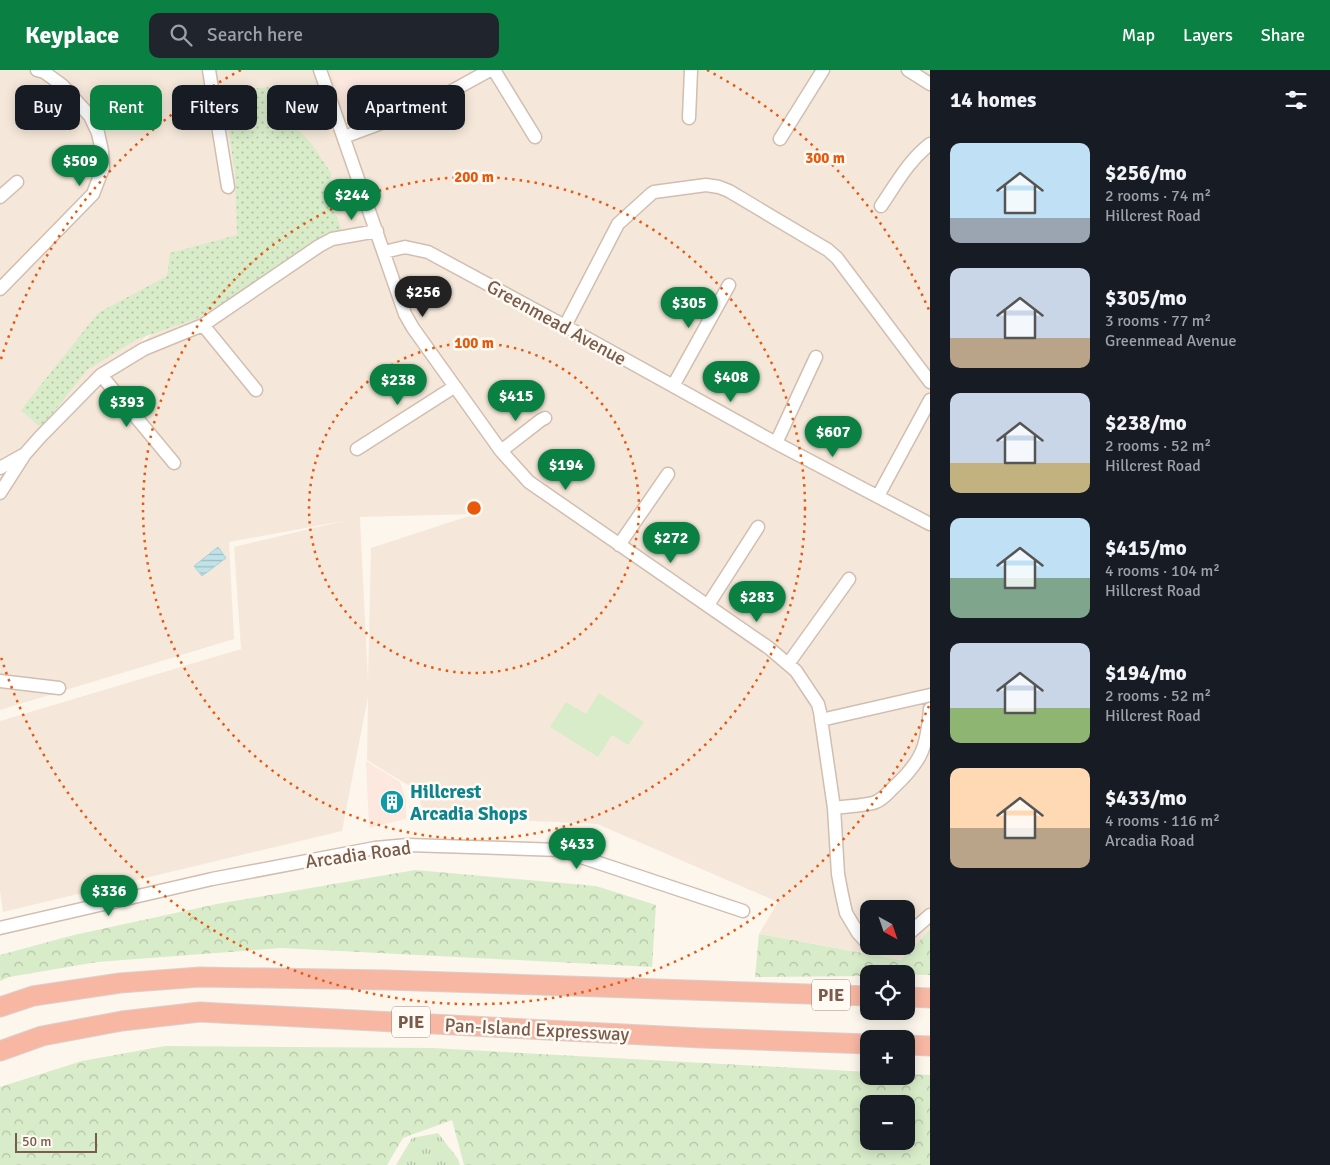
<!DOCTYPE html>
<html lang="en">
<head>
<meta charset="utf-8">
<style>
	body { margin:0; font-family:Signika,sans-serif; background:#20242c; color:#f1f3f6; height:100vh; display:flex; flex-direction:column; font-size:19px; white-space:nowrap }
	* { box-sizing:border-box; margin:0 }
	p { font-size:16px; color:#9ea1a6 }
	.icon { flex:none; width:28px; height:28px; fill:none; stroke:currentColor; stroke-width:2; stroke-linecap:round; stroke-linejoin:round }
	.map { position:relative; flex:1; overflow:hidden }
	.sheet { display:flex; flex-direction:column; background:#171b24; width:400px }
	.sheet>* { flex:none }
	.hud { position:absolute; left:15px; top:15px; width:475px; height:45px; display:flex; gap:10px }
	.needle { width:32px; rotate:140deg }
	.buttons { position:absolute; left:860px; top:830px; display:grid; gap:10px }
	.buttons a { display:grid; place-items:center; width:55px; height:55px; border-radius:10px; background:#171b24; box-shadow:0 2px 12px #0003; font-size:25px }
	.scale { position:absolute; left:15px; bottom:12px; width:82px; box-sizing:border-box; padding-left:5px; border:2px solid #7a5c4d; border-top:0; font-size:14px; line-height:18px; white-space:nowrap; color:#7a5c4d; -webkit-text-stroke:4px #fffaf3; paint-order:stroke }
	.price { position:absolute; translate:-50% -42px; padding:0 11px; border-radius:18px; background:#0b8043; color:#fff; font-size:16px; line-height:32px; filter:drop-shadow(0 1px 2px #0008) }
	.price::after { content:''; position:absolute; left:50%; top:30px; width:15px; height:11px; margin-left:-8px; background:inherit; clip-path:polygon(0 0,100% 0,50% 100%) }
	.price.active { background:#222; color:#fff }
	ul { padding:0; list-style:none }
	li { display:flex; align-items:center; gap:15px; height:125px; padding:0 20px }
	li span { display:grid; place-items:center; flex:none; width:140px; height:100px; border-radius:10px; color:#555 }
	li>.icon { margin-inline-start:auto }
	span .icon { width:60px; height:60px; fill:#fffc; stroke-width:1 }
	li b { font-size:21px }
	h2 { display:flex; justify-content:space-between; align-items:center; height:60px; padding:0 20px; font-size:21px }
	.tag { padding:0 18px; border-radius:10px; background:#171b24; box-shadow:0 2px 12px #0003; font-size:18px; line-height:45px }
	.tag.active { background:#0b8043; color:#fff }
	header { display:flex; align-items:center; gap:30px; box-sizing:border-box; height:70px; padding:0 25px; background:#0b8043; color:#fff }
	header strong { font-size:24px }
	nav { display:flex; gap:28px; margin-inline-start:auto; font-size:18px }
	.search { width:350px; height:45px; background:#20242c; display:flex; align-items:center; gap:12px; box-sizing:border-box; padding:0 18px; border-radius:10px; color:#9ea1a6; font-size:19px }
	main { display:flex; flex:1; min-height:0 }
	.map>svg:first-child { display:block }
	.residential { fill:#f5e8da; fill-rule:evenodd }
	.commercial { fill:#fde8e0 }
	.grass { fill:url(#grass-tufts) }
	.forest { fill:url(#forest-crowns); fill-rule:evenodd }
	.park { fill:url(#park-dots) }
	.pitch { fill:#d8ecc9 }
	.water { fill:url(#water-rules); stroke:#a5d3da }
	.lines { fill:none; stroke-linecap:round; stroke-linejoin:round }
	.minor-casing { stroke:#d1beb0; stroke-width:15 }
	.highway-casing { stroke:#dad1cd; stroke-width:21 }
	.minor { stroke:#fff; stroke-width:12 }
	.highway { stroke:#f7b7a3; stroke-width:19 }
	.ring { fill:none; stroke:#e8590c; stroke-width:2.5; stroke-dasharray:2.5 5 }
	.labels { text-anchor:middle; stroke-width:5; stroke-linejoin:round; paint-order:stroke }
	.shield { fill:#fffaf3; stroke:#a28b7f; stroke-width:1 }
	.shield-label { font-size:18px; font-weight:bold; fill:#7a5c4d }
	.street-label { font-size:19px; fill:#7a5c4d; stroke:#fffaf3 }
	.culture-label { font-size:19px; font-weight:bold; fill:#0d838f; stroke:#fffaf3; text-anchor:start }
	.centre { fill:#e8590c; stroke:#fffaf3; stroke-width:2.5 }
	.ring-label { font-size:15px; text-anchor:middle; font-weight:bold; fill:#e8590c; stroke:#fffaf3; stroke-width:5; stroke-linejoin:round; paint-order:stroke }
</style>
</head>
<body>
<header>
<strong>Keyplace</strong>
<div class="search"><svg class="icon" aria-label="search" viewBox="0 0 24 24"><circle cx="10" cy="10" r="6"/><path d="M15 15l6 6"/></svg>Search here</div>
<nav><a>Map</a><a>Layers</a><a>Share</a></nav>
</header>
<main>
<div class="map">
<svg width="930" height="1095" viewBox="0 0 930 1095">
	<defs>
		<pattern id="grass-tufts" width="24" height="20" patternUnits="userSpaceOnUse" patternTransform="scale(1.25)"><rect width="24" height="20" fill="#d8ecc9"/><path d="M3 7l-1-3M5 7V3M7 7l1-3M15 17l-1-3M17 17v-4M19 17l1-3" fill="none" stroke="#b4c2a5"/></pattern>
		<pattern id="forest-crowns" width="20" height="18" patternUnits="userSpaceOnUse" patternTransform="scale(1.25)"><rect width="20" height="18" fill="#d8ecc9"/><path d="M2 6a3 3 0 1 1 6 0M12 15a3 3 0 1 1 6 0" fill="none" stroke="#b4c2a5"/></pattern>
		<pattern id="park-dots" width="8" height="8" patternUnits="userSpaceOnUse" patternTransform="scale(1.25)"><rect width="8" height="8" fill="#d8ecc9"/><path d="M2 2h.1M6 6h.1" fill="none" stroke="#b4c2a5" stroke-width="1.8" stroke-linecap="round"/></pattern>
		<pattern id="water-rules" width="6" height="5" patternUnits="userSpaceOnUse" patternTransform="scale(1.25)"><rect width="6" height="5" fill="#bfe3e8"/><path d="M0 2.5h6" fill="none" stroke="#a0bbbe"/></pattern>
	</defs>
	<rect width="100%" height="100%" fill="#fdf6ec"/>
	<path class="residential" d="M0 0H930V860L902 890 759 864 778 832 597 754 425 746 416 720 367 690 368 627 342 761 3 842 0 821V651L241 579 234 477 343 451 229 472 234 569 0 640V408L261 160 0 402ZM475 444 371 478 368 612 360 447ZM869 839H906V876H869Z"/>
	<path class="commercial" d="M331 0H476L407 40 349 59Z
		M366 691 400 712 406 730V749L369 758Z"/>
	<path class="grass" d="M438 1063 458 1089 460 1095H396L412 1068Z"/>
	<path class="forest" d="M415 800 596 816 656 835 652 897 282 878 97 892 9 907 0 911V885L74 865 217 834Z
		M930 860V905L869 904V906L755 907 759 864 901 890Z
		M165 976 432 978 869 1002V1006H906V1004L930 1005V1095H464L452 1050 403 1068 387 1095H0V1017L82 991ZM869 1034H906V1071H869Z"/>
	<path class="park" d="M272 17 276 38 311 73 331 103V133L344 166 317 176 196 249 137 269 87 300 41 358 21 340 98 243 167 206 170 183 237 165 235 103 223 21Z"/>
	<path class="pitch" d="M599 623 644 652 628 675 612 665 598 687 550 657 566 632 586 644Z"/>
	<path class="water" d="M218 477 226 488 202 506 194 496Z"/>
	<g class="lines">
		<g class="minor-casing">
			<path id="minor" d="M209 0 228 117
				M320 0 405 244 413 258 501 381 529 412 769 578 796 601 818 634 820 642 834 738 838 804 842 825 846 843 858 863 869 875
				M494 0 535 67
				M908 0 930 14
				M689 48 691 0
				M344 67 411 42 432 32 490 0
				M780 69 823 0
				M0 127 17 112
				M881 136C896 114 909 90 930 74
				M384 182 405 177 428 182 565 256 776 373 930 454
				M0 219 93 124 103 98 102 81 98 63 90 46 62 15 44 2 37 0
				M203 255 256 320
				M565 256 618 154 651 124 654 122 706 115 719 117 729 121 828 180 837 188 930 312
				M101 305 174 393
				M673 316 729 215
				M776 373 816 287
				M357 379 454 317
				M501 381 541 350 545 348
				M0 398 23 385
				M0 423 25 384 41 366 101 305 144 279 203 255 319 176 332 169 377 161
				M878 426 930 330
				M619 475 668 404
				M708 535 758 457
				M788 594 849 509
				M0 611 59 618
				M821 650 930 625
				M834 738C847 736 861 736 873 733 881 731 888 723 894 717 922 691 927 677 930 639
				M0 858 212 809 375 778 408 775 560 780 743 841
				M906 866 930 845
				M871 876C877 879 883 878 889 876"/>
		</g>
		<g class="highway-casing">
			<path id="highway" d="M906 927 930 928
				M0 937 33 926 120 913 200 907 387 910 869 926
				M906 975 930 976
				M0 981 42 966 122 951 200 942 701 968 869 974"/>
		</g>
		<use href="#minor" class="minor"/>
		<use href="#highway" class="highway"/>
	</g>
	<g class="ring">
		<circle cx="474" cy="438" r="165"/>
		<circle cx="474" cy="438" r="331"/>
		<path d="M929 636A496 496 0 0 1 1 587M1 289A496 496 0 0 1 241 0M707 0A496 496 0 0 1 929 240"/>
	</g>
	<defs>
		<g id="building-disc" transform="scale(1.25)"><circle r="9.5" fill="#0f9aa8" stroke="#fffaf3"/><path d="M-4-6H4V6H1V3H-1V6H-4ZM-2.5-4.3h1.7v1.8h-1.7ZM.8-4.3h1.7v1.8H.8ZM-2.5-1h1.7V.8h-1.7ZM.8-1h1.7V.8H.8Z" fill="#fff"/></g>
	</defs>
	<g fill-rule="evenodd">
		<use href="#building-disc" x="392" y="732"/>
	</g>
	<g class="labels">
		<g class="shield">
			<rect x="812" y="909.5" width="38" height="31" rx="4"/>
			<rect x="392" y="936.5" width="38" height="31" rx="4"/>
		</g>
		<g class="shield-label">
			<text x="831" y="931">PIE</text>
			<text x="411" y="958">PIE</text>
		</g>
		<g class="street-label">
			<text transform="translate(557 252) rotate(29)" y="7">Greenmead Avenue</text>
			<text transform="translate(358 784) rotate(-8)" y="7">Arcadia Road</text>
			<text transform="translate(537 959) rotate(3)" y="7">Pan-Island Expressway</text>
		</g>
		<g class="culture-label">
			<text x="410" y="728">Hillcrest<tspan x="410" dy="22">Arcadia Shops</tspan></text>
		</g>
	</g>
	<circle cx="474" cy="438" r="8" class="centre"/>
	<g class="ring-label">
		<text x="825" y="93">300 m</text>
		<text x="474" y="112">200 m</text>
		<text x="474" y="278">100 m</text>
	</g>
</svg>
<div class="buttons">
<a><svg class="needle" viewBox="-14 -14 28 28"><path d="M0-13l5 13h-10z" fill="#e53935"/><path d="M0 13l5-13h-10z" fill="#9ea1a6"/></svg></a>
<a><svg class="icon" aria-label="locate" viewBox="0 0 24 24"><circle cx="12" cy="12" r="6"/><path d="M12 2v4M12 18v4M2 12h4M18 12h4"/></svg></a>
<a>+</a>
<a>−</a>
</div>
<div class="scale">50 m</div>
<b class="price" style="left:80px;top:117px">$509</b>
<b class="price" style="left:352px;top:151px">$244</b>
<b class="price active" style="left:423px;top:248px">$256</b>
<b class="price" style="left:689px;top:259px">$305</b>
<b class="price" style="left:731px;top:333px">$408</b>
<b class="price" style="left:398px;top:336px">$238</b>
<b class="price" style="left:516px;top:352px">$415</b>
<b class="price" style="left:127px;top:358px">$393</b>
<b class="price" style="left:833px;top:388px">$607</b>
<b class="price" style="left:566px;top:421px">$194</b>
<b class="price" style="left:671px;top:494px">$272</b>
<b class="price" style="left:757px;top:553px">$283</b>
<b class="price" style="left:577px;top:800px">$433</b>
<b class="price" style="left:109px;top:847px">$336</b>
<div class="hud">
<a class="tag">Buy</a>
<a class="tag active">Rent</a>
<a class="tag">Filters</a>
<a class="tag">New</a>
<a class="tag">Apartment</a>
</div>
</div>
<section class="sheet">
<h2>14 homes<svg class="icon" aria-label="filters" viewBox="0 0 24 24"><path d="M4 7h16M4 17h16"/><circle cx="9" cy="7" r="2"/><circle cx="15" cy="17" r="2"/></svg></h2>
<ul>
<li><span style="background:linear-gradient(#bfe0f5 75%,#9aa5b1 0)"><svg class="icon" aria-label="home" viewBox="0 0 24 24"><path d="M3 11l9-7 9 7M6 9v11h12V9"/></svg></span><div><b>$256/mo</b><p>2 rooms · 74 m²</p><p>Hillcrest Road</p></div></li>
<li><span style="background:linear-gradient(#c9d6e8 70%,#b9a48a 0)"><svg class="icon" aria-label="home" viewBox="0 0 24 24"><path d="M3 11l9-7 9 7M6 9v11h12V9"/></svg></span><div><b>$305/mo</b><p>3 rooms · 77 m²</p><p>Greenmead Avenue</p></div></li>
<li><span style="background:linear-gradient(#c9d6e8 70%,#c2b280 0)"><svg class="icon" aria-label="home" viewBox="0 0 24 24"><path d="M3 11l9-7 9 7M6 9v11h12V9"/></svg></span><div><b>$238/mo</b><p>2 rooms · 52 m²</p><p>Hillcrest Road</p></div></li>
<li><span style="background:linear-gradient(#bfe0f5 60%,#7fa58c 0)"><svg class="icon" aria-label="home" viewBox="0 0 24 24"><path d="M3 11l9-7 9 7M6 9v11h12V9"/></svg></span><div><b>$415/mo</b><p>4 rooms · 104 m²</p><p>Hillcrest Road</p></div></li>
<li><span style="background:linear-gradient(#c9d6e8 65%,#8fb573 0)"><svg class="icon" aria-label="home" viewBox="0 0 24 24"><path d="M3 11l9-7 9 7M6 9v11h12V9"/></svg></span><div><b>$194/mo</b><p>2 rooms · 52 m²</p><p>Hillcrest Road</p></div></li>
<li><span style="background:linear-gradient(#ffd9b3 60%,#b9a48a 0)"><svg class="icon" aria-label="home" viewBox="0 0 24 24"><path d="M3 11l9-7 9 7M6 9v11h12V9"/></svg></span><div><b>$433/mo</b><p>4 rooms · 116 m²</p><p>Arcadia Road</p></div></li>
</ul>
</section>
</main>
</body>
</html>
